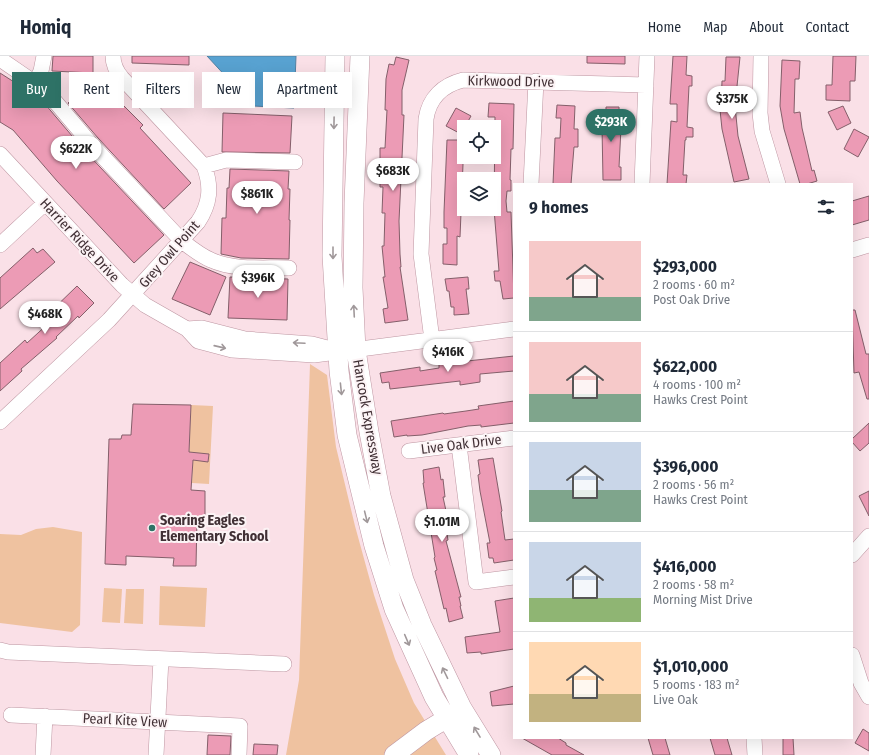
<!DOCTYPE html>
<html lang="en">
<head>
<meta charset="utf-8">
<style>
	body { margin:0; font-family:"Fira Sans Condensed",sans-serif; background:#f6f6f7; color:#1f2937; height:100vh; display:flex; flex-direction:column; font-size:15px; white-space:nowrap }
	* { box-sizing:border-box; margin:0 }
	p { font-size:13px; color:#747a83 }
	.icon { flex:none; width:22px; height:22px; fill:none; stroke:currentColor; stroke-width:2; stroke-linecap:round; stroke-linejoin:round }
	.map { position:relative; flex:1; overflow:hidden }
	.drawer { position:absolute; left:513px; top:127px; width:340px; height:556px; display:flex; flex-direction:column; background:#fff; border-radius:0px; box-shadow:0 4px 16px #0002 }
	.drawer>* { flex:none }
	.guide { position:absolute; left:12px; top:16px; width:380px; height:36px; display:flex; gap:8px }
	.buttons { position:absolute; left:457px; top:64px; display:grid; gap:8px }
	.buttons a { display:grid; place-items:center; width:44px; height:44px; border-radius:0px; background:#fff; box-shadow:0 4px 16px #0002; font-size:20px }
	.price { position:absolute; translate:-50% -34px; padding:0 9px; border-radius:14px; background:#fff; color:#222; font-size:13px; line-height:26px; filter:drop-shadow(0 1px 2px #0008) }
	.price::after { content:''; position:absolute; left:50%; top:24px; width:12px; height:9px; margin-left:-6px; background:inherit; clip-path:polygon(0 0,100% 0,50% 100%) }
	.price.active { background:#2e7266; color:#fff }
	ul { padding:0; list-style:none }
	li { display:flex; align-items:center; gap:12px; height:100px; padding:0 16px }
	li+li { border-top:1px solid #e0e1e3 }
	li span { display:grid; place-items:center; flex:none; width:112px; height:80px; border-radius:0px; color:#555 }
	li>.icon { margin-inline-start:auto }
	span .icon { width:48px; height:48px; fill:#fffc; stroke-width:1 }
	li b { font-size:17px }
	h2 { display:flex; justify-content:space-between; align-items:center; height:48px; padding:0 16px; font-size:17px }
	.pill { padding:0 14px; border-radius:0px; background:#fff; box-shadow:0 4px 16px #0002; font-size:14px; line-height:36px }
	.pill.active { background:#2e7266; color:#fff }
	header { display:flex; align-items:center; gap:24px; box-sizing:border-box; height:56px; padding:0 20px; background:#fff; border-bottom:1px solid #e0e1e3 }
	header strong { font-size:19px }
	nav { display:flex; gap:22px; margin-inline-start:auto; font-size:14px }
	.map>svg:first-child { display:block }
	.green { fill:#efc2a0 }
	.water { fill:#58a2d1; stroke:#5180a2 }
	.building { fill:#ec9bb5; stroke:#845f6a }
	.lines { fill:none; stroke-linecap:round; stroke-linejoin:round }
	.minor-casing { stroke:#be96a2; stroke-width:16 }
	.major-casing { stroke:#be96a2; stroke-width:20 }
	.minor { stroke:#fff; stroke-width:15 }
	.major { stroke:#fff; stroke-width:19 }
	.oneway { stroke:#a0989a }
	.poi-dot { fill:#2e7266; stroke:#fcf3f5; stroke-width:1.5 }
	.labels { text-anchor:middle; stroke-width:4; stroke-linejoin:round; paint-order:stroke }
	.street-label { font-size:14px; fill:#413035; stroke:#fcf3f5 }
	.poi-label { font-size:14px; font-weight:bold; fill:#413035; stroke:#fcf3f5; text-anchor:start }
</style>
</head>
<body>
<header>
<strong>Homiq</strong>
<nav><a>Home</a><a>Map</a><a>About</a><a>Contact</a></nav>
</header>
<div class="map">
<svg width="869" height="699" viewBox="0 0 869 699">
	<rect width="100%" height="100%" fill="#fae0e7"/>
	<path class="green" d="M310 308 327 319 336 391 355 470 374 539 395 603 414 647 446 699H286L299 624Z
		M191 349 213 350 209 428 192 427 193 398 189 397Z
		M53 471 82 476 80 569 72 576 0 567V478L21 479 36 473Z
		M160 530 207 532 205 571 159 569Z
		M104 532 122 533 120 567 102 566Z
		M126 533H144L143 568 124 567Z"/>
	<path class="water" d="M207 0H296L294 52 253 50Z"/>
	<path class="building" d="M53 0H93V17L52 15Z
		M132 0H189V9L132 7Z
		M587 0H625V8L587 7Z
		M673 0H687L686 19 692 20V30H689L687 71 693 72V81H686V84H685L683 119H687L686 128H667L671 65 677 66V48H670Z
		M833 0H856L855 25H850V45L826 44V29H832Z
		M396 1 409 4 402 34V59H404L399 165 400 198 401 211H400L408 264 385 267 383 253 388 252 383 221H385L382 190H384L385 157H382L383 131H380V92H385L387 54H385L386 23 389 8 394 9Z
		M726 1H740L736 40H734L738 80 749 123 734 126 722 73 720 54H721L722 25H725Z
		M782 4 800 5 799 23H795L794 57 800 56 802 72 812 115 814 114 817 125 807 128H800L784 73 780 50Z
		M0 17 36 40 45 48 84 94 164 179 134 207 57 125 13 74 0 66Z
		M95 21 143 69 140 72 191 127 164 153 98 82 68 47Z
		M489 47 514 48 513 93H511L510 124H511V135H507L506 145 507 156H511L514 242 503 243 500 225H495L494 215H499L494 153 495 61H488Z
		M557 49 575 50 574 73H578V91H574L571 128H553L555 82H560L561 62H556Z
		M843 50 851 67 837 74 828 56Z
		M606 51H619V58L623 59 622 72H621L619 111H621V124H603L602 71H598L599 58H606Z
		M456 52 471 60 461 78 446 70Z
		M223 57 292 60 290 97 222 96Z
		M854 73 869 81 858 101 844 93Z
		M447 84H464L460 181 457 180V209L443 208V188H447V172H444V156Z
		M230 113 289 115 288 133H290L289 164H290L289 203 241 202 221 198 222 162H226L227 132H229Z
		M869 140V164L852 169V145Z
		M33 192 37 197 43 193 55 206 0 253V222Z
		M190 206 226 221 210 259 172 243Z
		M230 221 288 223 287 264 228 262Z
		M468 221 469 233H466L469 258 454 259V251H451L449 235H447L445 223Z
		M77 230 94 247 79 262 78 260 56 281 57 282 21 313 22 315 0 335V307L25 284 27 287 50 266 45 261Z
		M852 254H855L866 298H869V343H867L859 316 854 317Z
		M514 300V315L480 318V326L460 329V325L390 333 389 326 382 327 380 317 420 311V315L439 312V308Z
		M514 345V367L481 371V369L468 370 422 379 407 380V379L394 381 391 365 443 357 444 358 466 355 479 353 478 350Z
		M133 348 191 349 189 396 209 398 208 406 193 404 191 434 205 435V463H197L196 510H173L174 502 126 500V509L105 508 109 383H121L122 379H131Z
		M869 367V387L860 395 852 386V383Z
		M493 402 502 455 501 456 505 484 514 483V504L494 507 493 502H489L487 487H490L480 435 478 419 480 418 478 404Z
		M439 411 441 424 443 423 445 441H443L448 464H446L447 472H446L448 484 446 485 461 541H459L461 550H460L463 562 449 566 446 552 444 553 435 515 437 514 434 502 435 501 423 427H424L423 414Z
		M869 435V460L859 440Z
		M514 542V593L481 598V596L467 597 465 581 500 576 495 545Z
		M514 630V648L492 650 490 636Z
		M863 673 869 677V695L855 687Z
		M208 679 231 680 230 699H207Z
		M522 682H558L566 687V689L584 699H552Z
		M648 682H665L670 699H653Z
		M710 682H727L732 699H715Z
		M783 682H793L794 699H783Z
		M254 688 278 689 277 699H253Z"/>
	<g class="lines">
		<g class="minor-casing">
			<path id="minor" d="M761 0 760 57 762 75 778 128
				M0 3 35 27 53 43 91 88 182 185C191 192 201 200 211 204 235 215 264 211 289 212
				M35 27 41 15 44 0
				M0 98 122 229 145 249 187 273 198 285 232 294 314 299 514 273
				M204 110 226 104 295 106
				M531 128 536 25
				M642 128 647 0
				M0 189 45 147
				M852 194 869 189
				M187 273 202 272 245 283 312 288 331 293
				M432 284 421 198 426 63C429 42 443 29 463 24L646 29
				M0 366 109 264 198 166C210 148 212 131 204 110L122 22C116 15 113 9 113 0
				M459 389 476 526 514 521
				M409 395 514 382
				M852 499 869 480
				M0 594 8 596 284 608
				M852 599 861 627 869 641
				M11 659 240 670 239 699
				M754 682 755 699
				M43 699 45 660
				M156 699 161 603"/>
		</g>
		<g class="major-casing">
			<path id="major" d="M335 0 332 200 339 315 347 379 374 490 394 553 434 641 469 699
				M360 0 354 147 353 232 356 294 369 376 381 440 404 524 422 569 462 652 491 699
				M394 699 426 675 457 656"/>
		</g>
		<use href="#minor" class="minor"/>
		<use href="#major" class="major"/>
	</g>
	<defs><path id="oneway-shaft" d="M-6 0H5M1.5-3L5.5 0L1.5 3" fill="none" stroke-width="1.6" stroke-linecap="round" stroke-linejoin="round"/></defs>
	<g class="oneway">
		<use href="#oneway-shaft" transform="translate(334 67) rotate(91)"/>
		<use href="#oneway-shaft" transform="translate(333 197) rotate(90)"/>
		<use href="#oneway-shaft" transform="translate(354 255) rotate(-93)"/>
		<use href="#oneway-shaft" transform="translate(299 287) rotate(-177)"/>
		<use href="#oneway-shaft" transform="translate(220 291) rotate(13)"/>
		<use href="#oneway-shaft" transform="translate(341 333) rotate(84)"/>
		<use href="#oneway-shaft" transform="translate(366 461) rotate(76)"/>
		<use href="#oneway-shaft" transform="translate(407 584) rotate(67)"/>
		<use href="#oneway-shaft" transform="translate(445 617) rotate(-116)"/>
		<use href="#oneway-shaft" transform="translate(477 676) rotate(-121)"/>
	</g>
	<circle class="poi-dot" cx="152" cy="472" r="4"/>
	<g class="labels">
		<g class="street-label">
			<text transform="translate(511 25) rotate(1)" y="5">Kirkwood Drive</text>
			<text transform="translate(80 184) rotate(47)" y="5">Harrier Ridge Drive</text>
			<text transform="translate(169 198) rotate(-49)" y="5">Grey Owl Point</text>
			<text transform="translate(368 361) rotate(80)" y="5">Hancock Expressway</text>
			<text transform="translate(461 388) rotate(-7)" y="5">Live Oak Drive</text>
			<text transform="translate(125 664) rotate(3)" y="5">Pearl Kite View</text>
		</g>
		<g class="poi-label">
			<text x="160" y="469">Soaring Eagles<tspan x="160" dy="16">Elementary School</tspan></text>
		</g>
	</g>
</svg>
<div class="buttons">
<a><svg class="icon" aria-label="locate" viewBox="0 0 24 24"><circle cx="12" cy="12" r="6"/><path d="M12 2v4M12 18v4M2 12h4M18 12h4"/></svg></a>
<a><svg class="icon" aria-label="layers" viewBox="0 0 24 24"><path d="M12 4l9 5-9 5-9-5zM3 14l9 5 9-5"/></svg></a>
</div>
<b class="price" style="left:732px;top:64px">$375K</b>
<b class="price active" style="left:611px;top:87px">$293K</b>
<b class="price" style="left:76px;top:114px">$622K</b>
<b class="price" style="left:393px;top:136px">$683K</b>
<b class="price" style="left:257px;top:159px">$861K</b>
<b class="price" style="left:258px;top:243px">$396K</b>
<b class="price" style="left:45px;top:279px">$468K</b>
<b class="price" style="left:448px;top:317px">$416K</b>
<b class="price" style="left:442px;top:487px">$1.01M</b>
<div class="guide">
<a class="pill active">Buy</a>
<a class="pill">Rent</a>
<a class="pill">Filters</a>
<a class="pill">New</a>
<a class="pill">Apartment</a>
</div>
<section class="drawer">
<h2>9 homes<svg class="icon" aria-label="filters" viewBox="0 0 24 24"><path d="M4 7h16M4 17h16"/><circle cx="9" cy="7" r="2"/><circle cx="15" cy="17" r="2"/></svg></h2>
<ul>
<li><span style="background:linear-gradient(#f6c9c9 70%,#7fa58c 0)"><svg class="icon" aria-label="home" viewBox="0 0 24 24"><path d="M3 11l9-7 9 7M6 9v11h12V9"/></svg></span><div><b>$293,000</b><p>2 rooms · 60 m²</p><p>Post Oak Drive</p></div></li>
<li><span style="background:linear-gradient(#f6c9c9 65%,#7fa58c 0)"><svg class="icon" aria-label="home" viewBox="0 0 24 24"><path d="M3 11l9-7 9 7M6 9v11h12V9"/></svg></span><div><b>$622,000</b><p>4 rooms · 100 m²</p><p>Hawks Crest Point</p></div></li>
<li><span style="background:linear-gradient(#c9d6e8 60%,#7fa58c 0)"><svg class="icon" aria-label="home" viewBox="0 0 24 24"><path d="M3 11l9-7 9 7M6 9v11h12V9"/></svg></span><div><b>$396,000</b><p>2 rooms · 56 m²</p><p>Hawks Crest Point</p></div></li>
<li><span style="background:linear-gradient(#c9d6e8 70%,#8fb573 0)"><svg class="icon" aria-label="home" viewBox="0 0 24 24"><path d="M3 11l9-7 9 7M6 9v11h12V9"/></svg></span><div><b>$416,000</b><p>2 rooms · 58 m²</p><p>Morning Mist Drive</p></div></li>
<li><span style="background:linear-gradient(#ffd9b3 65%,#c2b280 0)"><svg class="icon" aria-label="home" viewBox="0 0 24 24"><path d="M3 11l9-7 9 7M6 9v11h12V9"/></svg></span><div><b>$1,010,000</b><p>5 rooms · 183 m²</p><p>Live Oak</p></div></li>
</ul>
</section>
</div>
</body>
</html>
